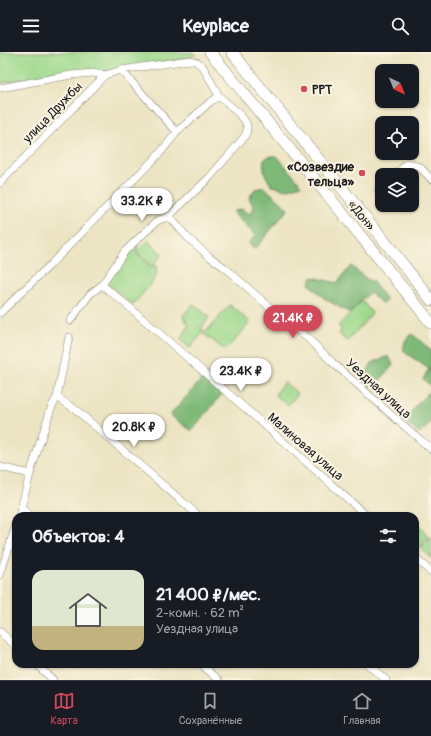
<!DOCTYPE html>
<html lang="ru">
<head>
<meta charset="utf-8">
<style>
	body { margin:0; font-family:Pangolin,sans-serif; background:#20242c; color:#f1f3f6; height:100vh; display:flex; flex-direction:column; font-size:15px; white-space:nowrap }
	* { box-sizing:border-box; margin:0 }
	p { font-size:13px; color:#9ea1a6 }
	.icon { flex:none; width:22px; height:22px; fill:none; stroke:currentColor; stroke-width:2; stroke-linecap:round; stroke-linejoin:round }
	.map { position:relative; flex:1; overflow:hidden }
	.details { position:absolute; left:12px; top:460px; width:407px; height:156px; display:flex; flex-direction:column; background:#171b24; border-radius:12px; box-shadow:0 1px 3px #0004 }
	.details>* { flex:none }
	.needle { width:26px; rotate:137deg }
	.controls { position:absolute; left:375px; top:12px; display:grid; gap:8px }
	.controls a { display:grid; place-items:center; width:44px; height:44px; border-radius:8px; background:#171b24; box-shadow:0 1px 3px #0004; font-size:20px }
	.price { position:absolute; translate:-50% -34px; padding:0 9px; border-radius:14px; background:#fff; color:#222; font-size:13px; line-height:26px; filter:drop-shadow(0 1px 2px #0008) }
	.price::after { content:''; position:absolute; left:50%; top:24px; width:12px; height:9px; margin-left:-6px; background:inherit; clip-path:polygon(0 0,100% 0,50% 100%) }
	.price.on { background:#d1495b; color:#fff }
	ul { padding:0; list-style:none }
	li { display:flex; align-items:center; gap:12px; height:100px; padding:0 20px }
	li span { display:grid; place-items:center; flex:none; width:112px; height:80px; border-radius:12px; color:#555 }
	li>.icon { margin-inline-start:auto }
	span .icon { width:48px; height:48px; fill:#fffc; stroke-width:1 }
	li b { font-size:17px }
	h2 { display:flex; justify-content:space-between; align-items:center; height:48px; padding:0 20px; font-size:17px }
	header { display:flex; justify-content:space-between; align-items:center; height:52px; padding:0 20px; background:#171b24; font-size:18px; font-weight:700 }
	.dock { display:flex; justify-content:space-around; align-items:center; height:56px; border-top:1px solid #363941; background:#171b24; font-size:11px; color:#9ea1a6 }
	.dock a { display:grid; justify-items:center; gap:2px }
	.dock .on { color:#d1495b }
	.map>svg:first-child { display:block }
	.green { fill:#9ed98c; stroke:#5d7a54 }
	.forest { fill:#7eb978; stroke:#4d6a4a }
	.lines { fill:none; stroke-linecap:round; stroke-linejoin:round }
	.minor-casing { stroke:#84806f; stroke-width:8 }
	.trunk-casing { stroke:#84806f; stroke-width:12 }
	.minor { stroke:#fff; stroke-width:7 }
	.trunk { stroke:#fff; stroke-width:11 }
	.poi-dot { fill:#d1495b; stroke:#fcf5e5; stroke-width:1.5 }
	.labels { text-anchor:middle; stroke-width:4; stroke-linejoin:round; paint-order:stroke }
	.poi-label { font-size:13px; font-weight:bold; fill:#1c1c1c; stroke:#fcf5e5; text-anchor:start }
	.street-label { font-size:13px; fill:#1c1c1c; stroke:#fcf5e5 }
</style>
</head>
<body>
<header><svg class="icon" aria-label="menu" viewBox="0 0 24 24"><path d="M4 6h16M4 12h16M4 18h16"/></svg>Keyplace<svg class="icon" aria-label="search" viewBox="0 0 24 24"><circle cx="10" cy="10" r="6"/><path d="M15 15l6 6"/></svg></header>
<div class="map">
<svg width="431" height="628" viewBox="0 0 431 628">
	<rect width="100%" height="100%" fill="#fcf5e5"/>
	<filter id="ink" filterUnits="userSpaceOnUse"><feTurbulence type="fractalNoise" baseFrequency=".025" numOctaves="2"/><feDisplacementMap in="SourceGraphic" scale="8" xChannelSelector="R" yChannelSelector="G"/><feConvolveMatrix kernelMatrix="1 2 1 2 8 2 1 2 1" color-interpolation-filters="sRGB"/></filter>
	<filter id="wash" filterUnits="userSpaceOnUse"><feTurbulence type="fractalNoise" baseFrequency=".012" numOctaves="4" result="noise"/><feDisplacementMap in="SourceGraphic" scale="16" xChannelSelector="R" yChannelSelector="G"/><feGaussianBlur stdDeviation="0.9" result="paint"/><feColorMatrix in="noise" values="0 0 0 0 0 0 0 0 0 0 0 0 0 0 0 0 0 1.4 0 .05"/><feComposite in="paint" operator="in"/></filter>
	<g filter="url(#wash)">
		<rect width="100%" height="100%" fill="#ece4c2"/>
		<path class="green" d="M0 0H193L195 2V3L188 6 113 19H99L90 18 63 20 0 31Z
			M148 189 162 202 152 215 137 200Z
			M137 193 138 196 136 201 151 216 156 214 157 222 150 233 133 253 105 230 127 200Z
			M362 249 372 261 348 289 339 282 342 277 338 274Z
			M193 252 209 265 201 277 204 279 190 296 180 288 189 274 183 264Z
			M230 253 250 270 236 287 225 298 204 282Z
			M284 330 298 342 288 353 275 343Z
			M415 470 429 485 419 496 415 492Z
			M431 485V506L421 497Z"/>
		<path class="forest" d="M271 104H277L302 133 294 135 289 137 284 138 279 135 272 134C266 126 262 117 264 107Z
			M264 135 284 153 288 157 255 197 248 192 255 183 232 160 240 157 250 162 254 155 249 146 255 137Z
			M351 214 367 227 373 230 387 249 382 252 370 240 350 261 325 247 309 232 312 225 337 231Z
			M412 282 426 294 431 300V335L423 327 429 317 403 299 405 289Z
			M389 304 393 313 382 326 369 337 366 332V322L372 311Z
			M203 326 222 342 192 379 170 363Z
			M431 338V371L420 381 408 373C406 360 423 347 431 338Z"/>
	</g>
	<g filter="url(#ink)">
		<g class="lines">
			<g class="minor-casing">
				<path id="minor" d="M121 18 177 80
					M0 36 71 23 93 21 105 23 121 18 190 8 197 10 203 15 219 44
					M395 123 407 112 420 115 431 127
					M0 131 105 23
					M378 138 382 135
					M169 164 188 186 210 205 224 215 282 266 300 280 314 292 332 310 395 366 431 397
					M102 233 128 254 252 362 367 464
					M0 261 49 214 160 101 177 80 210 50 219 44C225 50 243 63 246 71 248 75 247 80 245 84L210 125 191 143 169 164 157 169 125 199 102 233 90 242 70 269
					M57 345 75 357 199 464
					M0 415 30 422
					M21 456 31 464
					M19 464 30 422 51 356 57 345 69 285
					M415 506 431 520
					M0 523 16 473
					M0 580 16 594
					M36 612 53 628
					M201 612 219 628
					M367 612 386 628"/>
			</g>
			<g class="trunk-casing">
				<path id="trunk" d="M210 0 343 162 431 271
					M232 0C298 83 366 164 431 248"/>
			</g>
			<use href="#minor" class="minor"/>
			<use href="#trunk" class="trunk"/>
		</g>
	</g>
	<g class="poi-dot">
		<circle cx="304" cy="37" r="4"/>
		<circle cx="362" cy="121" r="4"/>
	</g>
	<g class="labels">
		<g class="poi-label">
			<text x="312" y="42">РРТ</text>
			<text x="354" y="119" text-anchor="end">«Созвездие<tspan x="354" dy="15">тельца»</tspan></text>
		</g>
		<g class="street-label">
			<text transform="translate(52 60) rotate(-46)" y="5">улица Дружбы</text>
			<text transform="translate(362 163) rotate(51)" y="5">«Дон»</text>
			<text transform="translate(379 336) rotate(42)" y="5">Уездная улица</text>
			<text transform="translate(306 394) rotate(41)" y="5">Малиновая улица</text>
		</g>
	</g>
</svg>
<div class="controls">
<a><svg class="needle" viewBox="-14 -14 28 28"><path d="M0-13l5 13h-10z" fill="#e53935"/><path d="M0 13l5-13h-10z" fill="#9ea1a6"/></svg></a>
<a><svg class="icon" aria-label="locate" viewBox="0 0 24 24"><circle cx="12" cy="12" r="6"/><path d="M12 2v4M12 18v4M2 12h4M18 12h4"/></svg></a>
<a><svg class="icon" aria-label="layers" viewBox="0 0 24 24"><path d="M12 4l9 5-9 5-9-5zM3 14l9 5 9-5"/></svg></a>
</div>
<b class="price" style="left:142px;top:170px">33.2K ₽</b>
<b class="price on" style="left:293px;top:287px">21.4K ₽</b>
<b class="price" style="left:241px;top:340px">23.4K ₽</b>
<b class="price" style="left:134px;top:396px">20.8K ₽</b>
<section class="details">
<h2>Объектов: 4<svg class="icon" aria-label="filters" viewBox="0 0 24 24"><path d="M4 7h16M4 17h16"/><circle cx="9" cy="7" r="2"/><circle cx="15" cy="17" r="2"/></svg></h2>
<ul>
<li><span style="background:linear-gradient(#dfe7d0 70%,#c2b280 0)"><svg class="icon" aria-label="home" viewBox="0 0 24 24"><path d="M3 11l9-7 9 7M6 9v11h12V9"/></svg></span><div><b>21 400 ₽/мес.</b><p>2-комн. · 62 m²</p><p>Уездная улица</p></div></li>
</ul>
</section>
</div>
<nav class="dock">
<a class="on"><svg class="icon" aria-label="map" viewBox="0 0 24 24"><path d="M3 6l6-2 6 2 6-2v14l-6 2-6-2-6 2zM9 4v14M15 6v14"/></svg>Карта</a>
<a><svg class="icon" aria-label="saved" viewBox="0 0 24 24"><path d="M7 4h10v16l-5-4-5 4z"/></svg>Сохранённые</a>
<a><svg class="icon" aria-label="home" viewBox="0 0 24 24"><path d="M3 11l9-7 9 7M6 9v11h12V9"/></svg>Главная</a>
</nav>
</body>
</html>
